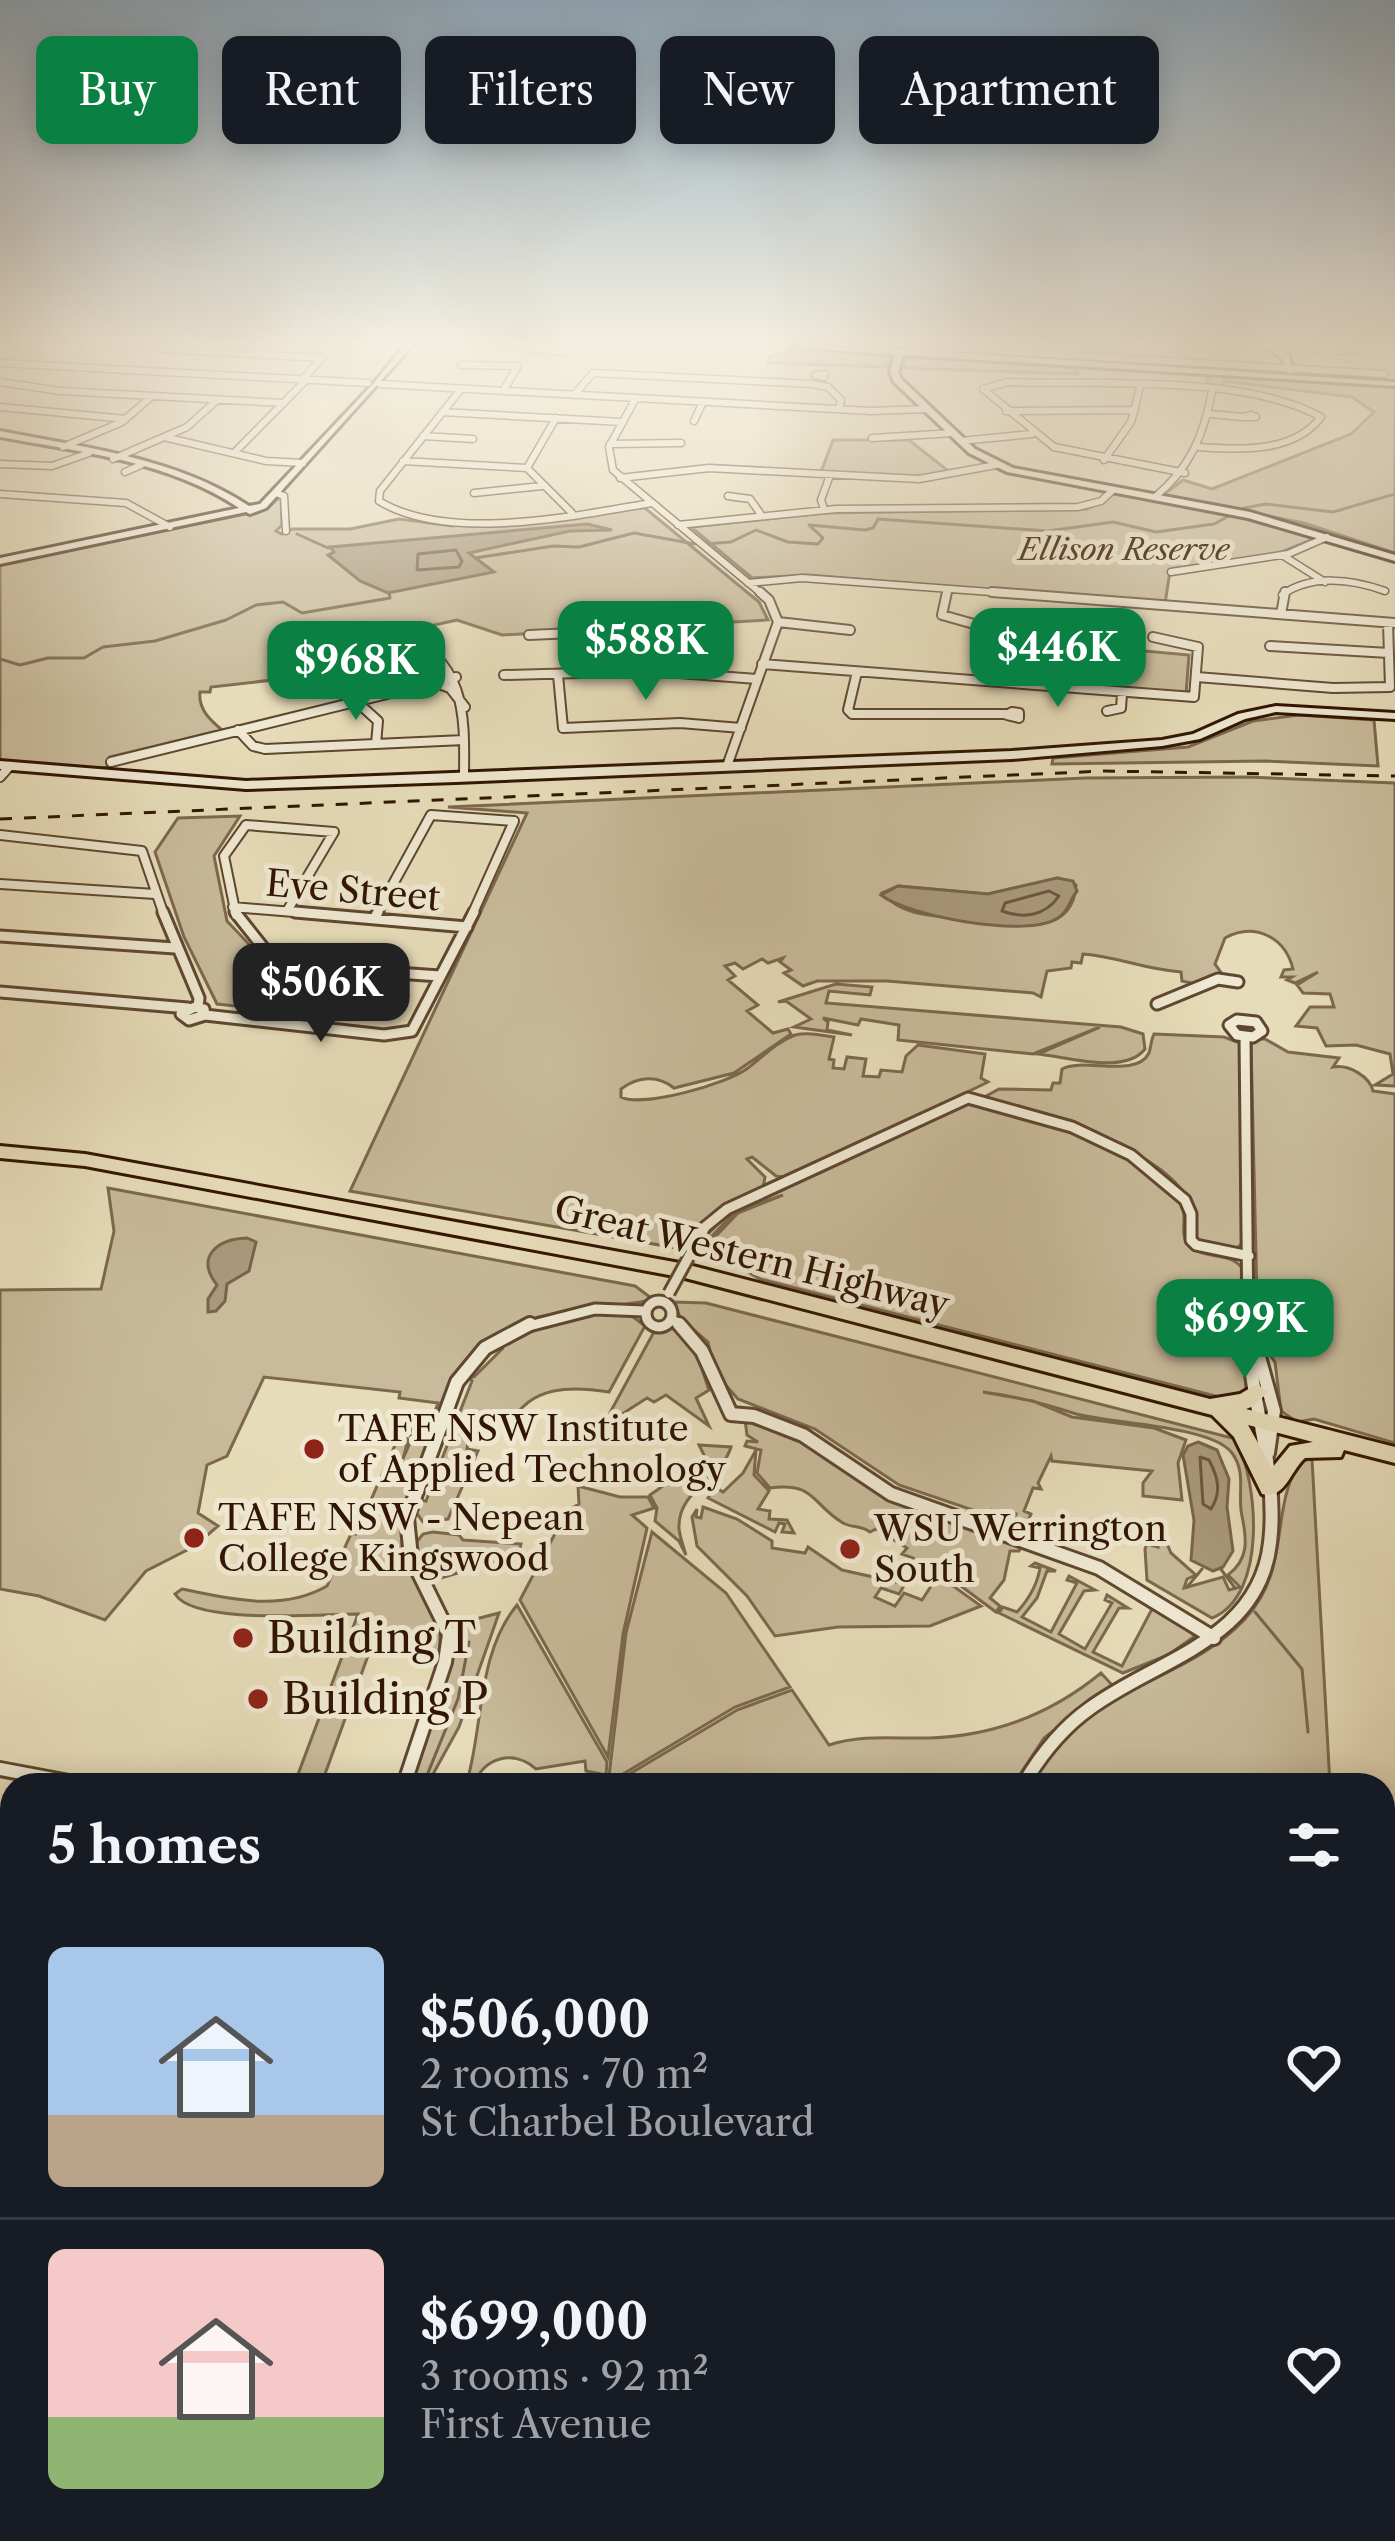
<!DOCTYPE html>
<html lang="en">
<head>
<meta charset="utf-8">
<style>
	body { margin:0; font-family:"Libre Caslon Text",serif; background:#20242c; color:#f1f3f6; height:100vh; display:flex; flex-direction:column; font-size:45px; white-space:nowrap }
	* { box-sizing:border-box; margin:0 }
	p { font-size:39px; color:#9ea1a6 }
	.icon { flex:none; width:66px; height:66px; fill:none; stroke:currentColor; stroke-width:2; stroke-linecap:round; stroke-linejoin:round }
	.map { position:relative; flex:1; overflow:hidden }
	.details { position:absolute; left:0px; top:1773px; width:1395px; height:768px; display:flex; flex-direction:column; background:#171b24; border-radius:36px 36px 0 0; box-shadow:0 6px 30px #0003 }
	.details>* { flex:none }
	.hud { position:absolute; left:36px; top:36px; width:1323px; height:108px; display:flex; gap:24px }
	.price { position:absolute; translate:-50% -102px; padding:0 27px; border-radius:24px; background:#0b8043; color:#fff; font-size:39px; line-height:78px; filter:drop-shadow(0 3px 6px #0008) }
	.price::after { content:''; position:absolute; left:50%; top:72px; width:36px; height:27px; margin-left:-18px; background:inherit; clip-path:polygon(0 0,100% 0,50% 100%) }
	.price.current { background:#222; color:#fff }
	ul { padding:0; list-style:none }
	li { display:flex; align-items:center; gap:36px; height:300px; padding:0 48px }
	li+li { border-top:3px solid #363941 }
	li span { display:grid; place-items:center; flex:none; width:336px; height:240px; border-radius:18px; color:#555 }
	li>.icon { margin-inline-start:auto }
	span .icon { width:144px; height:144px; fill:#fffc; stroke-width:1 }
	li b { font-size:51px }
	h2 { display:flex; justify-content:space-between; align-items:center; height:144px; padding:0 48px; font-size:51px }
	.chip { padding:0 42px; border-radius:18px; background:#171b24; box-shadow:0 6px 30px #0003; font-size:42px; line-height:108px }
	.chip.current { background:#0b8043; color:#fff }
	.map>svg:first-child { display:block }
	.green { fill:#c8ba9a; stroke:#7c684e; stroke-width:3; fill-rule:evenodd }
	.water { fill:#a9987b; stroke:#79644b; stroke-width:3 }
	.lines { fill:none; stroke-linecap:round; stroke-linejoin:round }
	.shore { stroke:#6d563e; stroke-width:3 }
	.stream-far1 { stroke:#79644b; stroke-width:3 }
	.stream { stroke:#79644b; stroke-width:4.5 }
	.street-far4-casing { stroke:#5e4730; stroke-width:9 }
	.street-far3-casing { stroke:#5e4730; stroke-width:12 }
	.street-far2-casing { stroke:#5e4730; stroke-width:15 }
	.street-far1-casing { stroke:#5e4730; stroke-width:18 }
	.street-casing { stroke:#5e4730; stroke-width:22 }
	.secondary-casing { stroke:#311502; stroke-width:6 }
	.highway-casing { stroke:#311502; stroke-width:6 }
	.street-far4 { stroke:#efe8d2; stroke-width:6 }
	.street-far3 { stroke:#efe8d2; stroke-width:8 }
	.street-far2 { stroke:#efe8d2; stroke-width:9 }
	.street-far1 { stroke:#efe8d2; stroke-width:12 }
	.street { stroke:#efe8d2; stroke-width:16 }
	.secondary { fill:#efe8d2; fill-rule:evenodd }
	.highway { fill:#e7dcb9; fill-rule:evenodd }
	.rail { stroke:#311502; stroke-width:3; stroke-dasharray:12 12; stroke-linecap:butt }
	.street-bridge-casing { stroke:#5e4730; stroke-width:15; stroke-linecap:butt }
	.street-bridge { stroke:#efe8d2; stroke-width:9 }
	.poi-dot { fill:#8f2418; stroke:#efe8d2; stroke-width:4.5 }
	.labels { text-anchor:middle; stroke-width:10; stroke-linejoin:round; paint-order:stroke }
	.far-park-label { font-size:30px; font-style:italic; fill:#5e4730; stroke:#efe8d2 }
	.street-label { font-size:36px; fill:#311502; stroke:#efe8d2 }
	.poi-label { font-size:36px; fill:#311502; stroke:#efe8d2; text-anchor:start }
	.near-poi-label { font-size:42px; fill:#311502; stroke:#efe8d2; text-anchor:start }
</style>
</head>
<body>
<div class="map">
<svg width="1395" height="2541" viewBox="0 0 1395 2541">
	<rect width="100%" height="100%" fill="#e7dcb9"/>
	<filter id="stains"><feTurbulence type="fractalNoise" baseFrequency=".00167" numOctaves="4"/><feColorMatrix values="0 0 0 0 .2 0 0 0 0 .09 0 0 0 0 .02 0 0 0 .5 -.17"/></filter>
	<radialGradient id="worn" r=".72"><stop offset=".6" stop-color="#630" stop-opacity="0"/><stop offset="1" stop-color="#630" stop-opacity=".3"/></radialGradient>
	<path class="green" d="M794 349 887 352 891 354 887 367 768 363 770 357Z
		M907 355 1077 363 1078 374 903 368Z
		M1208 374 1395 385V553L1304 523 1163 495 1183 480 1212 489 1351 434 1374 412 1352 397 1224 381 1222 390 1206 389Z
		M833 440H909L951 473 905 477 821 472Z
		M1114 494 1244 516 1316 538 1279 553 1170 571 1165 604 809 575 752 578 691 527 825 513 1087 509Z
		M281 496 282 525 276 531 282 534 292 529H350L399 519 452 526 645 508 759 602 768 620 502 635 457 620 407 631 394 627 389 633 403 636 429 656 309 664 308 676 211 687 210 692H200C198 709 210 720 222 730L110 757 115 765 99 769 0 761V564L251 513 268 508Z
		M1101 647 1189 655 1186 694 1095 688Z
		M1299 715 1374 720 1378 766 1265 761 1052 764 1053 758 1188 747 1253 721Z
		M1247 777 1395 783V1086L1375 1085 1393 1074 1390 1054 1356 1045 1326 1046 1317 1028 1296 1026 1310 1007H1334L1330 994 1303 993 1297 985 1318 972 1295 983 1287 980 1292 977H1281L1284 970 1293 969C1285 937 1255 922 1225 938L1215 964 1225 978 1200 985 1182 981 1181 972C1142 969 1120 957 1083 954L1081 963 1072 962 1071 968 1047 971 1041 997 1033 993 887 981H817L803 986 784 973 791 970 780 962 783 958 768 963 762 959 743 969 735 963 725 966 735 976 728 980 758 1005 747 1011 773 1033 788 1029 791 1034 734 1073 674 1088C658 1075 638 1076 621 1089V1097C642 1108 727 1084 748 1068 763 1057 776 1042 795 1035 807 1032 821 1035 834 1037L829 1059 834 1060 833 1068 844 1069 847 1057 866 1059 863 1076 879 1077 881 1070 902 1072 906 1056 918 1045 985 1054 981 1078 988 1082 789 1178 776 1176 752 1157 747 1159 765 1177 763 1188 723 1207 688 1250 350 1191 527 813 448 807 1085 778ZM1058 878 1076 885C1073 938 1014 925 977 920 943 915 906 920 882 893L898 886 988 894Z
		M240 816 214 856 227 921 263 959 270 975 245 1007 217 1004 184 937 155 852 178 818Z
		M836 984 872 987 870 995 829 991 826 1003 1121 1027 1143 1034 1145 1049C1125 1075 1067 1057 1038 1054L1100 1027 1033 1054 898 1040 899 1025 861 1019 858 1025 823 1018 828 1022 827 1030 852 1035 794 1027 811 1019 786 1001 778 1002Z
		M1154 1034 1224 1037 1240 1043 1243 1243 1237 1248 1198 1241C1193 1227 1194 1208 1186 1196 1152 1142 1039 1119 981 1099L999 1089 1051 1090 1053 1083H1060L1062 1069C1083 1057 1136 1079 1149 1053 1151 1047 1151 1040 1154 1034Z
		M1256 1039H1265L1288 1052 1339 1058 1333 1067C1349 1064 1370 1077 1373 1091L1395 1094V1443L1314 1419 1297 1422 1281 1411 1275 1362 1258 1339 1251 1045Z
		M967 1104C1024 1107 1141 1147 1179 1201 1190 1215 1178 1232 1188 1244 1203 1262 1232 1249 1244 1271L1246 1393 1227 1399 760 1279 748 1272 750 1266 696 1252 700 1244 714 1238 738 1213 783 1195 735 1212 712 1236 701 1241 731 1210 826 1170 904 1128Z
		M108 1188 635 1286 654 1300 538 1317 477 1351 402 1518V1551L440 1627V1653L373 1642 321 1785H294L358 1614C320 1614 194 1625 175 1594L182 1589C229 1599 282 1612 327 1586L351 1534H356L399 1436 408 1439 403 1459 412 1438 408 1433 422 1420H432L438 1403 399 1398 400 1392 264 1377 227 1456 207 1465 198 1513 218 1526 195 1546 146 1571 105 1620 39 1596 0 1589V1290L101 1289 114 1231Z
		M673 1302 706 1303 1236 1439C1258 1483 1268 1595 1212 1618L1147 1580 1145 1549 1147 1544 1158 1547V1523L1171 1553 1196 1575 1187 1579 1184 1588 1223 1577 1229 1590 1240 1587 1228 1575C1249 1559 1247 1540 1242 1516 1237 1495 1247 1473 1232 1453 1211 1425 1108 1424 1073 1413 1042 1403 1016 1396 983 1392L1033 1401 1072 1417 1154 1428 1186 1440 1178 1463 1182 1500 1143 1496V1483L1152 1471 1052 1461 1051 1456 1038 1483 1041 1489 1033 1488 1024 1511 1031 1514 1025 1528 1012 1524 1016 1514 991 1510 987 1515 899 1485 815 1429 738 1399 715 1373 708 1342 681 1319Z
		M600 1312 628 1313 645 1326 609 1392C572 1386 531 1385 511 1423L452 1416 459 1414 472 1381 468 1376 474 1377 502 1349 496 1345 526 1329Z
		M668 1327C696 1335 700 1366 709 1390L696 1398 709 1426 666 1395 654 1402 647 1398 622 1414 620 1434 607 1436V1431H600L655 1330Z
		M745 1420 798 1438 889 1498 1023 1544 1019 1551H1010L1004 1580 990 1598 1000 1606 996 1612 942 1572 909 1565 913 1558 902 1554 907 1548 876 1529 870 1532C861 1525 852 1528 843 1523 811 1504 816 1482 770 1488L757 1473 761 1450 745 1446 747 1441 758 1442 747 1435Z
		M456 1422 470 1426 467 1449 478 1451 448 1519 423 1522 415 1511 419 1500 426 1501Z
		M699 1445 731 1447C721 1480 677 1490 679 1529 680 1538 685 1551 686 1555L679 1541 655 1521 657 1508 650 1495 705 1457Z
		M756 1450 754 1475 769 1491 758 1509 770 1511 769 1519 787 1520 794 1533 782 1532 785 1524 779 1523 775 1532 708 1498 715 1487 723 1492 743 1473Z
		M1312 1459 1330 1785H1030C1051 1753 1079 1720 1113 1701 1158 1674 1208 1659 1245 1619 1292 1568 1269 1511 1300 1461Z
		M578 1486 620 1497H648L654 1508 632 1515 647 1528 623 1634 608 1757 520 1600 567 1511 579 1504Z
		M703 1507 737 1519 772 1541V1548L805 1553 808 1547 842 1570 905 1584 899 1594 881 1588 875 1597 895 1606 904 1593 922 1600 937 1577 927 1572 931 1570 981 1606 930 1626 838 1627 775 1636 747 1596 697 1546 692 1517 697 1509 696 1517 701 1518Z
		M433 1532 459 1535 463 1540 521 1544 518 1555 434 1580 427 1575 415 1544 423 1534Z
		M652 1532 726 1593 790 1687 735 1707 613 1780 609 1776 626 1633Z
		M1035 1563 1056 1571H1047L1037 1598 1022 1617 1051 1632 1077 1583 1067 1580 1069 1576 1095 1590 1084 1591 1059 1634 1085 1649 1112 1603 1105 1600 1107 1595 1128 1608H1119L1093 1652 1122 1666 1152 1609 1142 1602 1169 1614 1195 1636 1168 1655 1123 1673 999 1613 1003 1607 1017 1612C1029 1599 1037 1586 1040 1568L1031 1566Z
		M517 1605 607 1762 606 1775 586 1771 585 1761 536 1769C514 1749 483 1757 474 1785H466C484 1727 476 1655 517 1605Z
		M499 1613 459 1727 427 1785H411L450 1668 453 1625Z
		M1101 1673 1112 1685 1044 1738 1013 1785 616 1782 737 1710 792 1690 829 1745C863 1734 895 1739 930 1738 995 1736 1051 1714 1101 1673Z
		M0 2263 12 2265V2529H481L486 2541H0Z
		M503 2529H714L715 2541H508Z
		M798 2529H1298V2541H786Z"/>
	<path class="water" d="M587 524 612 530 570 531 469 553 494 572 388 593 360 581 328 555 334 552 330 547Z
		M1057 878 1073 881 1077 891C1069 901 1068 914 1054 920 1021 937 908 916 881 895L898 886 988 894Z
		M247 1238 256 1242 249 1271 227 1284 225 1301 216 1311 208 1312V1299L217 1285C195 1257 217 1239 247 1238Z
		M1198 1442 1217 1450 1229 1479 1227 1507 1233 1551 1223 1567 1213 1571 1191 1560 1194 1520 1183 1455 1188 1446Z"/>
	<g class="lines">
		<path class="shore" d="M456 550 462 561 459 567 417 570 418 554Z
			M1049 891 1059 896C1045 916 1024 919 1002 911L1005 903Z
			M1200 1457 1209 1460C1218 1477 1222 1492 1211 1509L1203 1504Z"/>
		<path class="stream-far1" d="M297 534 328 548
			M705 544 731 542 756 530 788 542 818 544 823 538 809 525 865 530 873 528 878 519 1048 531 1113 522 1156 532 1214 524 1244 508 1266 504 1333 512 1395 494
			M475 558 553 546 579 547 634 533 695 544
			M0 659 20 665 48 658H84L103 647 155 641 226 620 256 605 283 602 302 613 390 598 389 592
			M1220 1568 1235 1588
			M1187 1587 1202 1569
			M1255 1612 1302 1669 1308 1732
			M423 1785 458 1699 469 1642"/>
		<path class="stream" d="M1383 2326 1395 2327
			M508 2538 513 2541
			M1088 2541 1097 2529"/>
		<g class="street-far4-casing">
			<path id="street-far4" d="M101 346H118
				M499 346 566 352
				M912 346 1385 374
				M162 349 322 358 302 380
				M1275 350 1345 351 1368 346
				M0 363 368 383
				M461 365 518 366 503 391
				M825 374 824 377 815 375Z
				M0 382 60 391 283 403
				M380 384 871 411 927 409
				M461 389 380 491 379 501C448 543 574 516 651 503
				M574 395 593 373 812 384 828 387 841 400 839 409
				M636 398 609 447 613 470 763 595
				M0 407 126 419
				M1006 411 1135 410
				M442 412 622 422
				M1209 414 1244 417
				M1251 415 1256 417H1244Z
				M556 418 527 468 572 513
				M694 421 703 402
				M423 436 473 439
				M164 437 266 461 303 463
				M872 438 953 433
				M961 441 1032 434
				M610 444 681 443
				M63 447 122 422 152 396
				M234 453 306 380
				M113 459 187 427 217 400
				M1104 460 1131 422 1140 387
				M403 461 527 468
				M0 464 52 466 89 453
				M125 472 141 465
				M1185 473 1054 447 983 389 1008 382C1097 385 1244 374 1321 417 1294 453 1240 450 1199 447
				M620 478 709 468 919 479 996 465
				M276 493 284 496 286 531
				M474 493 542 486
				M0 494 126 503 170 527
				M728 496 750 499 760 513
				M1155 497C1190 468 1204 435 1212 391
				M824 509 821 500 830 475
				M678 525 836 509 1078 507 1101 501 1113 490
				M1282 555 1325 582
				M1171 572 1288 554 1327 537
				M748 583 802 578 1031 595
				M946 595 947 590
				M1282 595C1311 574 1352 579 1385 591"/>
		</g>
		<g class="street-far3-casing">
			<path id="street-far3" d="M947 592 942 615 974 624
				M992 592 1395 623
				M1281 614 1285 592
				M778 622 850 630
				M397 631C465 660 465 711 464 774
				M529 635 706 627
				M1270 646 1389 653
				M762 664 1194 697 1198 647 1153 637
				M670 672 689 628
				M857 672 848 710 852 714H1007
				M504 675 652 671 757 679
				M558 675 563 728 680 723 741 728
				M1197 677 1333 688 1390 687 1388 623
				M436 683 450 688 465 707
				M356 701 378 721 376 744
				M1107 711 1121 708 1122 694
				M1012 712 1019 713V718L1007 715Z
				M238 730 253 746 265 749 464 740
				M111 762 456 677
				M727 766 778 622 769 600 760 592
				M0 777 10 766
				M0 835 142 851 164 915
				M0 884 155 894
				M233 907 330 915
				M236 915 224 856 246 825 334 832 287 911
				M376 915 431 815 514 821 472 915"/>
		</g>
		<g class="street-far2-casing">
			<path id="street-far2" d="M163 912 199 998 198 1007
				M235 912 281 970 253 1020
				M295 912 467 927
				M374 919 378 912
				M0 936 175 948
				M280 965 440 976
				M0 992 188 1008
				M1157 1004 1218 979 1238 982
				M195 1007 204 1009 205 1015 189 1020 181 1014Z
				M205 1015 384 1035 412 1031 474 912
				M1237 1020 1256 1022 1262 1031 1253 1037 1237 1035 1229 1025Z
				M1245 1037 1248 1327
				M692 1251 705 1227 727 1209 968 1098 1072 1127 1131 1155 1185 1200 1191 1214V1240L1196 1245 1249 1256
				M646 1314a13 13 0 1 1 26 0a13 13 0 1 1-26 0Z
				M673 1320 683 1327
				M525 1327 595 1309 644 1311"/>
		</g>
		<g class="street-far1-casing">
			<path id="street-far1" d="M679 1324 702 1351 731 1414 754 1416 803 1435 891 1494 1099 1568 1214 1638
				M1253 1335 1274 1411 1268 1453
				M0 1769 85 1785
				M404 1785 445 1662 449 1634 411 1557 407 1518 457 1382 485 1348 530 1324
				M1023 1785C1040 1756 1061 1729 1089 1709 1156 1659 1259 1641 1270 1543 1279 1468 1248 1399 1248 1324"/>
		</g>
		<g class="street-casing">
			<path id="street" d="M1383 1900 1395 1904
				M0 1975 12 1977
				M1383 2092 1395 2075
				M1383 2121 1391 2247
				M0 2143 12 2145
				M1383 2485 1395 2487
				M492 2529 498 2541
				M773 2541 783 2529"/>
		</g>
		<g class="secondary-casing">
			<path id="secondary" d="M404 346H412L266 508 250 514 246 512 0 564V558L239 508C169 461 81 452 0 437V431C85 448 175 457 249 506L260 504 373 384Z
				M789 346 900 349 1395 382V386L903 355 898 372 901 379 975 449 1013 468 1250 512 1395 555V561L1248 518 1007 472 969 453 894 382 890 372 895 355Z
				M1263 346H1272L1289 355 1293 374 1286 372 1282 358Z
				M1276 706 1395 713V719L1276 712 1245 719 1200 739 1162 746 1012 759 456 782 246 789 0 769V761L246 781 1012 751 1162 740 1193 734 1238 714Z"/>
		</g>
		<g class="highway-casing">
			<path id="highway" d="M0 1146 85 1154 685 1264 1210 1399 1240 1394 1257 1384 1268 1392 1254 1406 1246 1409 1395 1447V1463L1344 1450 1341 1457 1305 1458C1290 1471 1285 1500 1262 1494L1234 1437 1212 1415 685 1278 85 1166 0 1158ZM1248 1425 1313 1442 1290 1446 1272 1468Z"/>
		</g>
		<use href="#street-far4" class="street-far4"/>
		<use href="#street-far3" class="street-far3"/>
		<use href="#street-far2" class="street-far2"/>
		<use href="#street-far1" class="street-far1"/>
		<use href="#street" class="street"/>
		<use href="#secondary" class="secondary"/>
		<use href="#highway" class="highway"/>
		<path class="rail" d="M0 819 1105 771 1395 776"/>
		<g class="street-bridge-casing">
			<path id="street-bridge" d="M669 1293 692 1251"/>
		</g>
		<use href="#street-bridge" class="street-bridge"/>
	</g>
	<linearGradient id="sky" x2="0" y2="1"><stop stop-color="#8fa9bc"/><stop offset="0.49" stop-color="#f4efe0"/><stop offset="1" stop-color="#f4efe0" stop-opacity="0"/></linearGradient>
	<rect width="1395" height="701" fill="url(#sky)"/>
	<g class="poi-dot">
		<circle cx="314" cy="1449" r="12"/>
		<circle cx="194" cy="1538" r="12"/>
		<circle cx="850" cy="1549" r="12"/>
		<circle cx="243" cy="1638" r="12"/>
		<circle cx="258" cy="1699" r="12"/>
	</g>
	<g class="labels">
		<g class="far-park-label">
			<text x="1124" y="560">Ellison Reserve</text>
		</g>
		<g class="street-label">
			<text transform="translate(353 890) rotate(5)" y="13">Eve Street</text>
			<text transform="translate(752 1256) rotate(14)" y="13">Great Western Highway</text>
		</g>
		<g class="poi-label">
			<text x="338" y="1441">TAFE NSW Institute<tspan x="338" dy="41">of Applied Technology</tspan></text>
			<text x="218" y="1530">TAFE NSW - Nepean<tspan x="218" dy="41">College Kingswood</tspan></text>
			<text x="874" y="1541">WSU Werrington<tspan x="874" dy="41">South</tspan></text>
		</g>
		<g class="near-poi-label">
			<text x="267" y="1653">Building T</text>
			<text x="282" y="1714">Building P</text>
		</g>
	</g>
	<rect width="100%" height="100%" filter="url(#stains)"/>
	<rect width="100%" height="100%" fill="url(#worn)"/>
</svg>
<b class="price" style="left:646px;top:703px">$588K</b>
<b class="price" style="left:1058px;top:710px">$446K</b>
<b class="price" style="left:356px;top:723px">$968K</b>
<b class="price current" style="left:321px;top:1045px">$506K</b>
<b class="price" style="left:1245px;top:1381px">$699K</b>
<div class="hud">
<a class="chip current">Buy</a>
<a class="chip">Rent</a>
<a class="chip">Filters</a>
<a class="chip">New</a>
<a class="chip">Apartment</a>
</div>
<section class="details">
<h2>5 homes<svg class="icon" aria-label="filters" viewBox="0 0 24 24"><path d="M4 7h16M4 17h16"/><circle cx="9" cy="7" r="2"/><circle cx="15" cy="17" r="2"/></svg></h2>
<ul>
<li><span style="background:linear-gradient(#a9c7e8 70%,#b9a48a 0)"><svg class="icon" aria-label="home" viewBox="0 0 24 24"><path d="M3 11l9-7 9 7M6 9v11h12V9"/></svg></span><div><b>$506,000</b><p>2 rooms · 70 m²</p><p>St Charbel Boulevard</p></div><svg class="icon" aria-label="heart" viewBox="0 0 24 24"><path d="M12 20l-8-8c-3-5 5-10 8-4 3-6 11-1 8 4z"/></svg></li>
<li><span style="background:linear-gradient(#f6c9c9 70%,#8fb573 0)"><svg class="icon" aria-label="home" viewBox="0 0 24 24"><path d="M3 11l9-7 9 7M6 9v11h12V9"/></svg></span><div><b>$699,000</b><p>3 rooms · 92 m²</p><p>First Avenue</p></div><svg class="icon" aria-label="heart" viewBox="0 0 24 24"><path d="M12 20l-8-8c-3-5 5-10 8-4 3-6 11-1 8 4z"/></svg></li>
</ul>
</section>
</div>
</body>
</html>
